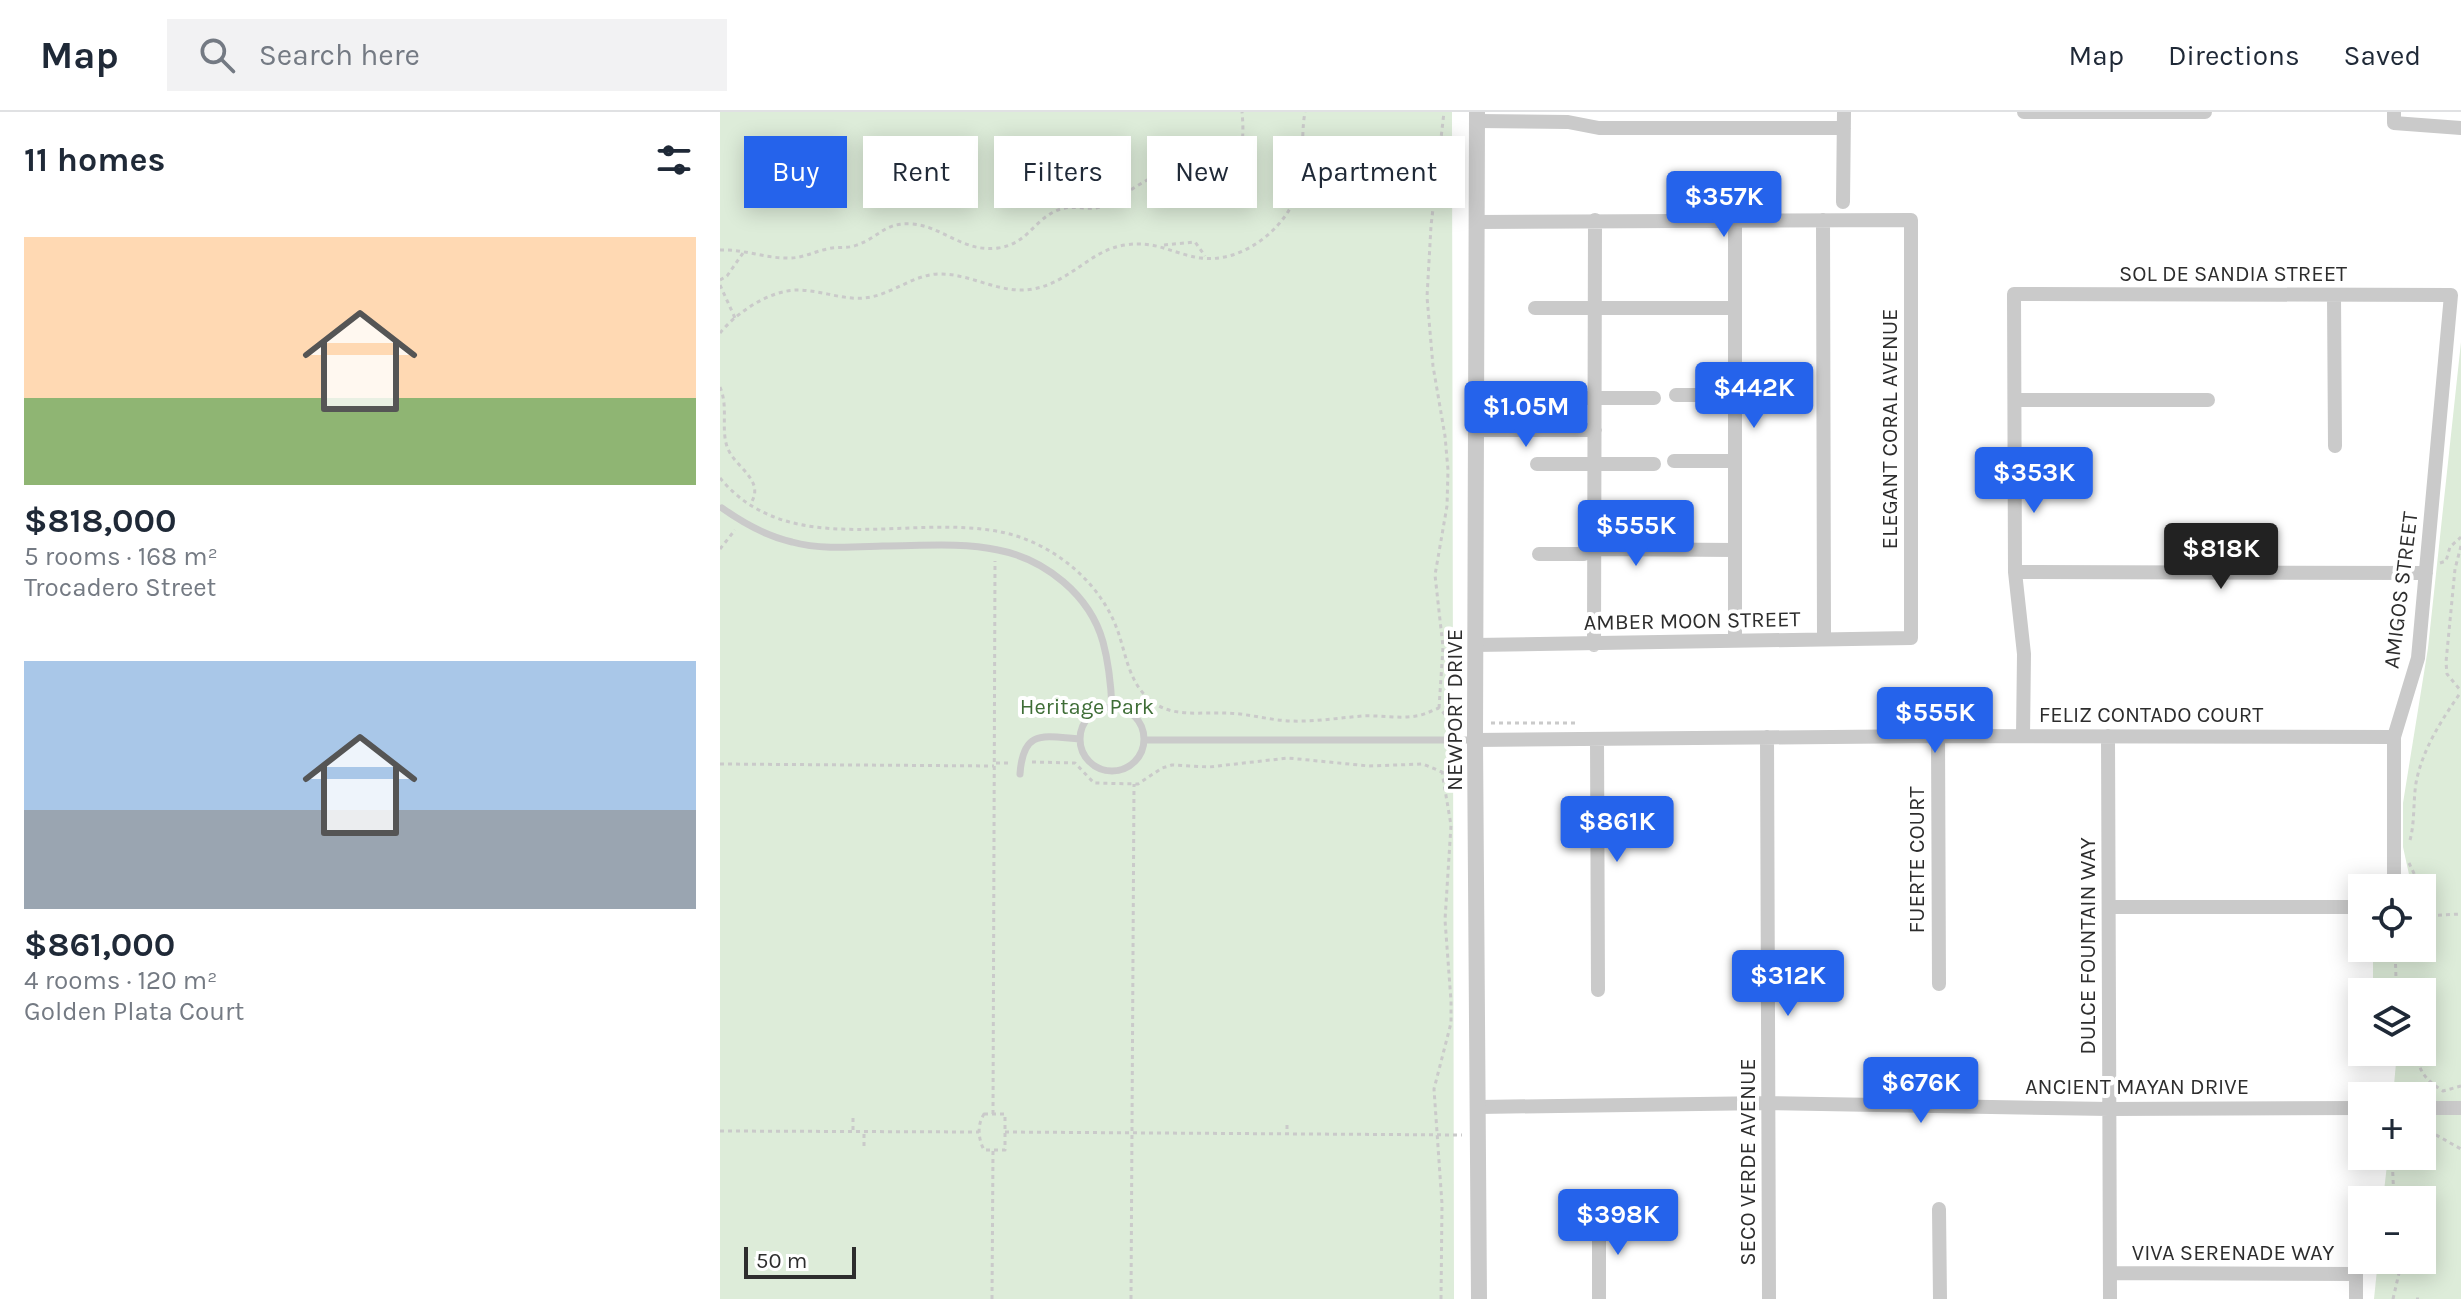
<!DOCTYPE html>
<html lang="en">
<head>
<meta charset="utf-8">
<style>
	body { margin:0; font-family:Karla,sans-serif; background:#f2f2f3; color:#1f2937; height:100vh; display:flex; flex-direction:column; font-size:30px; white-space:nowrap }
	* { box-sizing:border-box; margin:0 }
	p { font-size:26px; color:#747a83 }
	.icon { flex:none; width:44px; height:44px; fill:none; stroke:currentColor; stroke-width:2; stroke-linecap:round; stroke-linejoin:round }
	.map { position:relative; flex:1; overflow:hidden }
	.sheet { display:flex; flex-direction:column; background:#fff; width:720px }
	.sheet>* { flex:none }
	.hud { position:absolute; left:24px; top:24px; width:760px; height:72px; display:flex; gap:16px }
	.tools { position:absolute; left:1628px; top:762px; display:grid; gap:16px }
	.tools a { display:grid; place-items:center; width:88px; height:88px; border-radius:0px; background:#fff; box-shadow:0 4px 20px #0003; font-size:40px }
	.scale { position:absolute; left:24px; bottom:20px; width:112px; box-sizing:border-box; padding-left:8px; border:4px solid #2d2d2d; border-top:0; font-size:22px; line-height:28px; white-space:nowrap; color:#2d2d2d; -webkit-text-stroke:6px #fff; paint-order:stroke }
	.price { position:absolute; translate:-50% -68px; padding:0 18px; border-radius:8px; background:#2563eb; color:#fff; font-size:26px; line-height:52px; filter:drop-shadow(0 2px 4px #0008) }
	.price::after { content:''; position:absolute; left:50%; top:48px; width:24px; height:18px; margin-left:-12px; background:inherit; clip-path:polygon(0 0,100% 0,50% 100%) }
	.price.on { background:#222; color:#fff }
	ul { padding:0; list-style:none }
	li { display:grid; align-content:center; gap:16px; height:424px; padding:0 24px }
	li span { display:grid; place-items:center; height:248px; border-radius:0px; color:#555 }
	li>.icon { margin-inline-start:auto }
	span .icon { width:144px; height:144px; fill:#fffc; stroke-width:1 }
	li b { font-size:34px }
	h2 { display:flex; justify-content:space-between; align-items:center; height:96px; padding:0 24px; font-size:34px }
	.chip { padding:0 28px; border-radius:0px; background:#fff; box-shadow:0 4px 20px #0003; font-size:28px; line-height:72px }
	.chip.on { background:#2563eb; color:#fff }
	header { display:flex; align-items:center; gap:48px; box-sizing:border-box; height:112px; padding:0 40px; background:#fff; border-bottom:2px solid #e0e1e3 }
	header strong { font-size:38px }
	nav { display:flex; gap:44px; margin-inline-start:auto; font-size:28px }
	.search { width:560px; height:72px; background:#f2f2f3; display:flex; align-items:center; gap:20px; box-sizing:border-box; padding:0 28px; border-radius:0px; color:#747a83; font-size:30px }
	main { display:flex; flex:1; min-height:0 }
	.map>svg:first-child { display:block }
	.green { fill:#ddecd9 }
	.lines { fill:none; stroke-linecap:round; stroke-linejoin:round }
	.path { stroke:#cacaca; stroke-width:3; stroke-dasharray:4 4; stroke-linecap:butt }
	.service { stroke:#cacaca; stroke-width:7 }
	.minor { stroke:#cacaca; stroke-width:14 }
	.tertiary { stroke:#cacaca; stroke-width:16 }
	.labels { text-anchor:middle; stroke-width:8; stroke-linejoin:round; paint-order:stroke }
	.street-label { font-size:22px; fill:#2d2d2d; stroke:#fff }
	.park-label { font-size:22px; fill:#3e6d36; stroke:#fff }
</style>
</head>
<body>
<header>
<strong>Map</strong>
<div class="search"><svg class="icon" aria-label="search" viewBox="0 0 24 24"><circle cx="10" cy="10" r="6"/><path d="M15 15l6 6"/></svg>Search here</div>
<nav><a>Map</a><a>Directions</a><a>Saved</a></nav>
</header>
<main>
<section class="sheet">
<h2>11 homes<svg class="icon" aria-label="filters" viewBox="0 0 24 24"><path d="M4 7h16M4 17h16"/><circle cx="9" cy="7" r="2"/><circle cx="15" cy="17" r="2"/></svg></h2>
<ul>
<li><span style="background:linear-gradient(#ffd9b3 65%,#8fb573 0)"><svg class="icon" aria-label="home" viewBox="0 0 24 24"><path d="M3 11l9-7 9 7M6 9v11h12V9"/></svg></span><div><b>$818,000</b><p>5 rooms · 168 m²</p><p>Trocadero Street</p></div></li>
<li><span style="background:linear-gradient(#a9c7e8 60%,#9aa5b1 0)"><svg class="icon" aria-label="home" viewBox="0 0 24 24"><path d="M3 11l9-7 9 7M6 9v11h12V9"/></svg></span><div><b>$861,000</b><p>4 rooms · 120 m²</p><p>Golden Plata Court</p></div></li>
</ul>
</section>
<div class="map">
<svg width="1741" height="1187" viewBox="0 0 1741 1187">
	<rect width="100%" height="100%" fill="#fff"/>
	<path class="green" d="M0 0H732L734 1187H0Z
		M1741 230V1187H1654L1658 1148H1702V1088H1663L1668 1044H1702V984H1673L1677 940H1702V880H1653V836H1702V776H1692L1683 735V691L1708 536Z"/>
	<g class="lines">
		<path class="path" d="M444 133 475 130 485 144
			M0 138C23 137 44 146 66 146 81 147 93 140 107 137 117 134 128 137 137 133 160 125 164 110 192 112 222 114 244 141 278 136 308 132 313 108 338 98 352 92 366 99 380 95 398 89 425 65 443 62 465 58 487 81 507 63 524 47 524 21 522 0
			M0 168 7 164 23 141
			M0 173 15 206
			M0 221C17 200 50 178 78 178 100 178 122 188 144 186 170 184 192 163 218 162 251 161 280 183 313 177 351 170 370 138 405 133 437 128 452 142 481 146 526 152 575 110 581 66 584 44 581 22 585 0
			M0 275C9 296 0 318 8 337 16 356 45 368 31 391
			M0 366C69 450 190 401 281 420 331 430 379 468 397 517 406 541 408 569 429 587 450 606 478 600 504 601 526 601 548 608 570 609 594 610 618 606 642 604 660 603 679 607 696 604 704 603 711 599 719 596L732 610H740
			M1741 434 1735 457 1726 550 1727 562 1741 579
			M0 437 15 418
			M1720 451 1726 449 1730 435 1741 425
			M719 596 723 535 715 463 727 394 728 358 725 324 713 254 707 185 711 114 724 0
			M771 611H856
			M312 650 355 651 374 671 418 672 442 656 452 653 489 655 568 646 649 654 703 652 722 660 734 644
			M276 651H292
			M0 652 274 654
			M1690 728C1695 709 1693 690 1696 671 1702 638 1722 607 1741 580
			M1689 751 1701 776
			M1702 779V789
			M1702 804 1741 802
			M1675 836 1676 867 1684 880
			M1697 940C1698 960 1707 969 1723 979L1741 974
			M264 1002H285V1038H264C258 1026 257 1013 264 1002Z
			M273 1002 275 449
			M133 1006V1019
			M567 1013V1022
			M1702 1015 1741 1037
			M0 1019 259 1020
			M285 1020 742 1023
			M144 1034V1020
			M1672 1044 1674 1088
			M272 1187 273 1038
			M411 1187 414 672
			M721 1187 722 1092 714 977 731 911V889L725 808 731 713 722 660
			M1673 1187 1682 1148
			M1696 1187H1699"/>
		<path class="service" d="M2 396C23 411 46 424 72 430 101 438 133 435 163 434 200 434 241 430 278 438 325 447 370 483 383 530 389 552 391 573 392 596
			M360 627a32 32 0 1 1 64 0a32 32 0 1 1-64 0Z
			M424 628H754
			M300 662C303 617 323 624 359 627"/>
		<path class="minor" d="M1304 0H1485
			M1674 0V11L1741 16
			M758 9 848 10 879 16H1124
			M1123 90 1124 0
			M1015 108V528
			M1103 108 1104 527
			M1614 183 1615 334
			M815 196H1015
			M956 283H1015
			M816 286H934
			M1295 288H1488
			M757 318H875
			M954 349H1015
			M817 352H934
			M819 442H864L875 437 1015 438
			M1295 460 1706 461
			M755 533 1191 526V108L757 110
			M874 533 875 108
			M1218 624 1219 872
			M1303 624 1304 542 1295 460 1294 182 1731 183 1698 546 1674 625V776
			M1388 624 1390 1187
			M1047 625 1049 1187
			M877 627 878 878
			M755 628 1218 624 1674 625
			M1389 795H1642
			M759 995 1049 991 1389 997 1642 996
			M1702 996H1741
			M1219 1097 1220 1187
			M879 1103V1187
			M1390 1161 1636 1162V1187"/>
		<path class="tertiary" d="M757 0 755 628 759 1187"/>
	</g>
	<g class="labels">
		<g class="street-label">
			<text x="1513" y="169">SOL DE SANDIA STREET</text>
			<text transform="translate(1169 317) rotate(-90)" y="8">ELEGANT CORAL AVENUE</text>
			<text transform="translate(1680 478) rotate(-83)" y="8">AMIGOS STREET</text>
			<text transform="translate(972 508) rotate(-1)" y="8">AMBER MOON STREET</text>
			<text transform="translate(734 598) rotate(-90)" y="8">NEWPORT DRIVE</text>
			<text x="1431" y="610">FELIZ CONTADO COURT</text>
			<text transform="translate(1196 748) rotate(-90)" y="8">FUERTE COURT</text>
			<text transform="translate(1367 834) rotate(-90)" y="8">DULCE FOUNTAIN WAY</text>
			<text x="1417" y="982">ANCIENT MAYAN DRIVE</text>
			<text transform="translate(1027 1050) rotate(-90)" y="8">SECO VERDE AVENUE</text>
			<text x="1513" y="1148">VIVA SERENADE WAY</text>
		</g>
		<g class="park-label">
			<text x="367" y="602">Heritage Park</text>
		</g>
	</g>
</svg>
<div class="tools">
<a><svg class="icon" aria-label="locate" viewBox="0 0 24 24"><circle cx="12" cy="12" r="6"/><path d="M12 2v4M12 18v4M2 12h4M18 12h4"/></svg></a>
<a><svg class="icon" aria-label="layers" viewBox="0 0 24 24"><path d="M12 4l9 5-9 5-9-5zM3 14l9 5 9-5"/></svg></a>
<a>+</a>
<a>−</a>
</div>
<div class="scale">50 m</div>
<b class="price" style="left:1004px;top:127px">$357K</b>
<b class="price" style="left:1034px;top:318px">$442K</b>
<b class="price" style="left:806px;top:337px">$1.05M</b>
<b class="price" style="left:1314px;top:403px">$353K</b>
<b class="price" style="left:916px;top:456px">$555K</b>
<b class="price on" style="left:1501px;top:479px">$818K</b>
<b class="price" style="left:1215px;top:643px">$555K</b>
<b class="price" style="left:897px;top:752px">$861K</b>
<b class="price" style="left:1068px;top:906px">$312K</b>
<b class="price" style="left:1201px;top:1013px">$676K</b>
<b class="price" style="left:898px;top:1145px">$398K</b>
<div class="hud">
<a class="chip on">Buy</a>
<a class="chip">Rent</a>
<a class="chip">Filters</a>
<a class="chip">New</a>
<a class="chip">Apartment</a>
</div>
</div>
</main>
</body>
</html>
